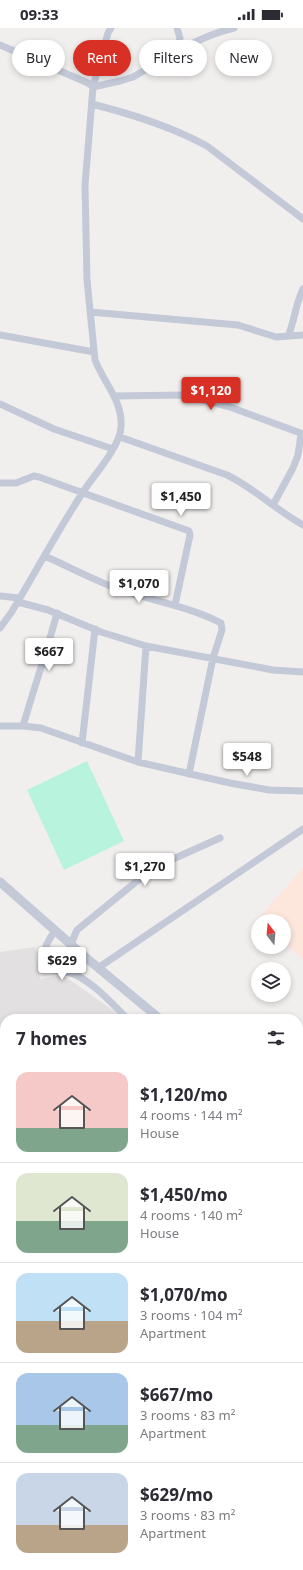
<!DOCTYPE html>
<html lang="en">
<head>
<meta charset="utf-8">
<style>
	body { margin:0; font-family:"Noto Sans",sans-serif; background:#f7f7f7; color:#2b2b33; height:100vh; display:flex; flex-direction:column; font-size:15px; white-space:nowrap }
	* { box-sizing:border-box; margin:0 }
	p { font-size:13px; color:#7c7c81 }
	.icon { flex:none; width:22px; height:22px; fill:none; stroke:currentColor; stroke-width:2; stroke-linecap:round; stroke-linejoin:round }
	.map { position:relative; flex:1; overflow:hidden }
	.panel { position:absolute; left:0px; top:986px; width:303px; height:556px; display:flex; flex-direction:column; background:#fff; border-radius:16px 16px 0 0; box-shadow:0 2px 6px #0003 }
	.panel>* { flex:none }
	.hud { position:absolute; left:12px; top:12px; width:279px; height:36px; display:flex; gap:8px }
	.needle { width:26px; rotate:344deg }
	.controls { position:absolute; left:251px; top:886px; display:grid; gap:8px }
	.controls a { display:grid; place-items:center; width:40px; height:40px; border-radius:50%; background:#fff; box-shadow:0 2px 6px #0003; font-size:20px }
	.price { position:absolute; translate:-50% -34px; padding:0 9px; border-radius:4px; background:#fff; color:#222; font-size:13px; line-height:26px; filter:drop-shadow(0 1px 2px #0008) }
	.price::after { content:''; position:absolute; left:50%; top:24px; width:12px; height:9px; margin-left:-6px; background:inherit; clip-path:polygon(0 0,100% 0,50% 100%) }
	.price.selected { background:#d93025; color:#fff }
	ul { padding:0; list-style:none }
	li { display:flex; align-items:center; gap:12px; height:100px; padding:0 16px }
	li+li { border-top:1px solid #e1e1e2 }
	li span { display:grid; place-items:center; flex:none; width:112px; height:80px; border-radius:12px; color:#555 }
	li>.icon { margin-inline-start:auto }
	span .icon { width:48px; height:48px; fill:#fffc; stroke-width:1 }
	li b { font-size:17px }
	h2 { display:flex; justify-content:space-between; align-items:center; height:48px; padding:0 16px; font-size:17px }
	.pill { padding:0 14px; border-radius:18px; background:#fff; box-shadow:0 2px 6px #0003; font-size:14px; line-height:36px }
	.pill.selected { background:#d93025; color:#fff }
	.status { display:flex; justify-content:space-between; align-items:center; height:28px; padding:0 20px; background:#fff; direction:ltr }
	.status svg { height:11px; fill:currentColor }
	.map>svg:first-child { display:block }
	.education { fill:#e2e0e0 }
	.medical { fill:#fde7dc }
	.grass { fill:#b8f3de }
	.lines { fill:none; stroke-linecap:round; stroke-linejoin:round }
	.stream { stroke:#81bff4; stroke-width:2 }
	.minor { stroke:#c3c9d7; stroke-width:7 }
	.tertiary { stroke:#c3c9d7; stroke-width:9 }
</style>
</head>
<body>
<div class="status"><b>09:33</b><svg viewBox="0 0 49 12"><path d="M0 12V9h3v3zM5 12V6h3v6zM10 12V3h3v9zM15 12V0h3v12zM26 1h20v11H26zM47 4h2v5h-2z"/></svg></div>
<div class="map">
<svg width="303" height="1542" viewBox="0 0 303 1542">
	<rect width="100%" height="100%" fill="#f1efee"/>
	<path class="education" d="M35 919 40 951 63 947 114 983 121 991H5V1275L0 1273V924Z"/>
	<path class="medical" d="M303 840V931L284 914V893H260L258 891Z"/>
	<path class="grass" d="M87 733 124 813 64 842 27 762Z"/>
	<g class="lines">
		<path class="stream" d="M16 1542 26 1537"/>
		<path class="minor" d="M0 17 88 55 93 59 120 53 133 49C165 31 198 8 234 0
			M176 25 180 10 177 0
			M92 76C131 86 171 98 207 118L303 191
			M90 284 238 297 276 309 303 307
			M0 307 94 324
			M288 308C295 292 295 277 303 261
			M115 368 182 367 196 370 230 379 303 406
			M0 376 54 401 113 421
			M120 409 227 447C254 460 276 482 303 497
			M0 455H16L34 448 39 449 189 503 190 507 175 577
			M273 477 293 440 298 427 301 406
			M45 528C69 539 94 552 118 561 152 573 188 578 221 595L222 602 213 630 189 746
			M0 568 20 570
			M18 574 48 582 101 604 146 618 273 642 303 644
			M0 600 11 585C35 545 57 504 83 464 94 447 120 419 121 399 123 373 104 355 95 332L87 252 85 157 93 59 108 5 111 0
			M0 698H23L41 700 138 734 230 755 269 762 303 763
			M23 698C34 660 47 623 57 585
			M82 715 95 601
			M138 734 146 618
			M55 903C48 912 40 926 47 937 52 945 68 943 76 947 96 957 112 976 128 991
			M71 916 77 902 153 840 220 810
			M98 940 303 801
			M298 1179 303 1183
			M298 1270 303 1274
			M298 1498 303 1503
			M301 1542 303 1540"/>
		<path class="tertiary" d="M0 854 84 928 160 991
			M298 1113 303 1118"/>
	</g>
</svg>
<div class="controls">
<a><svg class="needle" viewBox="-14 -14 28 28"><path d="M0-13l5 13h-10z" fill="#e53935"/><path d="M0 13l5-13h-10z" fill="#7c7c81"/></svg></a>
<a><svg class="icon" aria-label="layers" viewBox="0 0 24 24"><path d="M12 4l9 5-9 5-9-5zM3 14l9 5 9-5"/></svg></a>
</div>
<b class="price selected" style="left:211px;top:383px">$1,120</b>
<b class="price" style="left:181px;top:489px">$1,450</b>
<b class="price" style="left:139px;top:576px">$1,070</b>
<b class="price" style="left:49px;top:644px">$667</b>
<b class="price" style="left:247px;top:749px">$548</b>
<b class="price" style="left:145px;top:859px">$1,270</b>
<b class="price" style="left:62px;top:953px">$629</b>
<div class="hud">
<a class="pill">Buy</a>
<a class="pill selected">Rent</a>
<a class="pill">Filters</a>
<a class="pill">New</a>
</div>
<section class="panel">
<h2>7 homes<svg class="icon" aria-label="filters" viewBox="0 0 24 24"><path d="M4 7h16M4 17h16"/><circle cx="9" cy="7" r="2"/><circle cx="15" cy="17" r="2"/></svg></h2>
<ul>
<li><span style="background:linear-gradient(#f6c9c9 70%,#7fa58c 0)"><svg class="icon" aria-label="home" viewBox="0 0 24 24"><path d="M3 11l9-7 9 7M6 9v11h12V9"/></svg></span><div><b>$1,120/mo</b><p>4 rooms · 144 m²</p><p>House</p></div></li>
<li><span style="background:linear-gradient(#dfe7d0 60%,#7fa58c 0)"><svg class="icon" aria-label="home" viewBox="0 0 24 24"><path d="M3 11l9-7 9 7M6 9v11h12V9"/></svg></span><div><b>$1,450/mo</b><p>4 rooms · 140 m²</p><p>House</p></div></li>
<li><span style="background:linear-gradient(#bfe0f5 60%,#b9a48a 0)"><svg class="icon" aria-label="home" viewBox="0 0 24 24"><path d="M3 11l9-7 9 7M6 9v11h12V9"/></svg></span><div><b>$1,070/mo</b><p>3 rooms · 104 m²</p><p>Apartment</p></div></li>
<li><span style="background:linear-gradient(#a9c7e8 65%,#7fa58c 0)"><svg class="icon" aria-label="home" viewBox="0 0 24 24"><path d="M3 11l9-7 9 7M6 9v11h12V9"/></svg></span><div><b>$667/mo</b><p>3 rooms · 83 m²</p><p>Apartment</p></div></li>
<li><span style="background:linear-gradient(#c9d6e8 65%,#b9a48a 0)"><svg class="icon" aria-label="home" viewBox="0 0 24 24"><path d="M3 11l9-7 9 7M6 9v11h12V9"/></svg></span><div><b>$629/mo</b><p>3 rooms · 83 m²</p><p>Apartment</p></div></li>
</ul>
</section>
</div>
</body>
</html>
